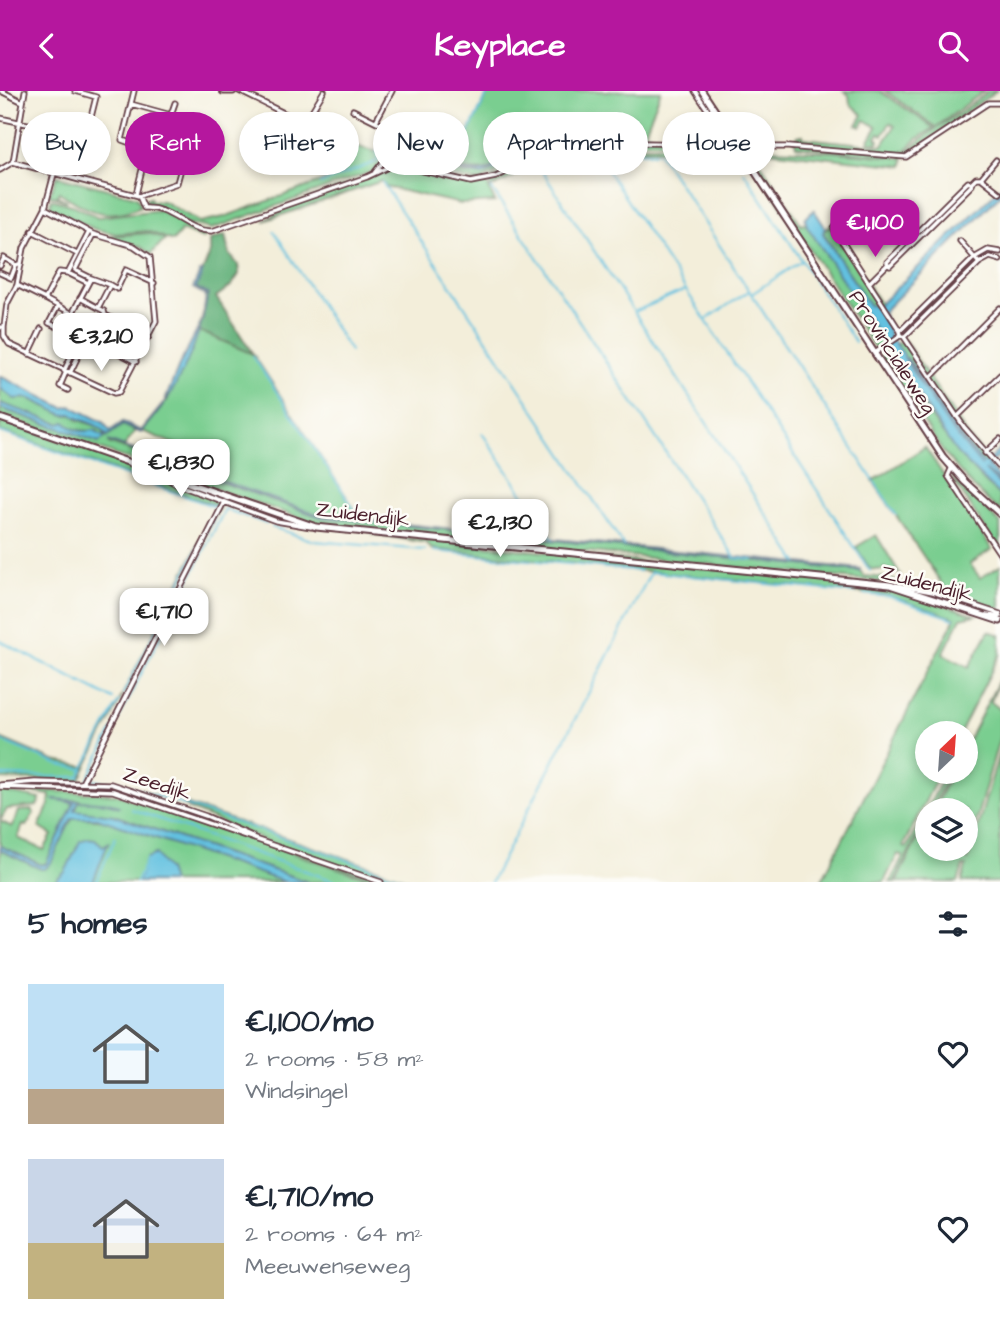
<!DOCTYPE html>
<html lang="en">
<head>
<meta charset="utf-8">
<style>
	body { margin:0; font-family:"Architects Daughter",sans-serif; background:#f2f2f3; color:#1f2937; height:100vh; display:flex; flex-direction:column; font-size:26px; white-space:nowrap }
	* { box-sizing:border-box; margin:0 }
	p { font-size:23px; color:#747a83 }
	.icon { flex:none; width:38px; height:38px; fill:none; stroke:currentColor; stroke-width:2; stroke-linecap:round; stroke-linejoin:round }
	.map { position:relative; height:791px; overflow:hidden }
	.side { display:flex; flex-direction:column; background:#fff; flex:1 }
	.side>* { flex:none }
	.hud { position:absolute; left:21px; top:21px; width:959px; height:63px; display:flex; gap:14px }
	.needle { width:46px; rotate:25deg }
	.tools { position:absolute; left:915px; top:630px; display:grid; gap:14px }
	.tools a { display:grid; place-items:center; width:63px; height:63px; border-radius:50%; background:#fff; box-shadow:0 4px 10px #0003; font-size:35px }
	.price { position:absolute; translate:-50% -60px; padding:0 16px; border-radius:14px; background:#fff; color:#222; font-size:23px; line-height:46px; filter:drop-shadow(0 2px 4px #0008) }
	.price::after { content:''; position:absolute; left:50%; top:42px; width:21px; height:16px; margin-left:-10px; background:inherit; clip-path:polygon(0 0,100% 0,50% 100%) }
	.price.on { background:#b5179e; color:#fff }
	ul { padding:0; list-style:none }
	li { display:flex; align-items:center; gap:21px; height:175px; padding:0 28px }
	li span { display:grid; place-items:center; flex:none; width:196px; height:140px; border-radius:0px; color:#555 }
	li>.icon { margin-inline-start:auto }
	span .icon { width:84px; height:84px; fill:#fffc; stroke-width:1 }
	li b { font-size:30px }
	h2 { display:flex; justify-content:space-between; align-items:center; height:84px; padding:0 28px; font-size:30px }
	.tag { padding:0 24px; border-radius:32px; background:#fff; box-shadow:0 4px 10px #0003; font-size:24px; line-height:63px }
	.tag.on { background:#b5179e; color:#fff }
	header { display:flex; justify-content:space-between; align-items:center; height:91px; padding:0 28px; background:#b5179e; color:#fff; font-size:32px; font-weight:800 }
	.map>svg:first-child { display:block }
	.green { fill:#7ace90; stroke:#62765e; stroke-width:2 }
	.forest { fill:#63b17a; stroke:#566852; stroke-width:2 }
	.water { fill:#62c1e0; stroke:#567086; stroke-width:2 }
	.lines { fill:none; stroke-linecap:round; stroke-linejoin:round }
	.stream { stroke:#62c1e0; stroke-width:2 }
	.street-casing { stroke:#633e45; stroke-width:7 }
	.secondary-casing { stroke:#633e45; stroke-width:9 }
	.street { stroke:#fff; stroke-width:3.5 }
	.secondary { stroke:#fff; stroke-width:5 }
	.labels { text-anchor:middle; stroke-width:5; stroke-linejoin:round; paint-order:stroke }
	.street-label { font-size:21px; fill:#4a1f2b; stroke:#fdfcf7 }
</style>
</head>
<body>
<header><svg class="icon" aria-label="back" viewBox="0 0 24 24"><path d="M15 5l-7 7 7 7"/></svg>Keyplace<svg class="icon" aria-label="search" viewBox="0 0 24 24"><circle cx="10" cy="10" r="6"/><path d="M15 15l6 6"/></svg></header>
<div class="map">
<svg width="1000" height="791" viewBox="0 0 1000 791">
	<rect width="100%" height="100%" fill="#fdfcf7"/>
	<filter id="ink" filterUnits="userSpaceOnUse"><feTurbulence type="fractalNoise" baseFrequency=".0143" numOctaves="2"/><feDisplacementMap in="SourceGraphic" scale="14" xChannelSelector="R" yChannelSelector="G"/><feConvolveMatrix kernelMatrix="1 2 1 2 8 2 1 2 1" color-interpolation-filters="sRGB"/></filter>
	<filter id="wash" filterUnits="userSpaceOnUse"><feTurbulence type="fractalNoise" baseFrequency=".00686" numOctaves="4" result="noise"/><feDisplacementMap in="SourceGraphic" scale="28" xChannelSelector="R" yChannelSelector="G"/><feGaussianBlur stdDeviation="1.57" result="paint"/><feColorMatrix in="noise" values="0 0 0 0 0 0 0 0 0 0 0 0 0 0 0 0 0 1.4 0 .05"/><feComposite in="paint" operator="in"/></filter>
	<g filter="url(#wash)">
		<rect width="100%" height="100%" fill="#f3eeda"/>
		<path class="green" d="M489 0H661L644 43 617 42 603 37 531 54H523C491 80 494 83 451 77Z
			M844 0H880L934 37 917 48 904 61 908 60C931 37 963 23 988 0H996L908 64 901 65V62H898L895 65 796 55 795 49 798 45 803 44V47L882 55 895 35 890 32 883 44 879 42 876 47 879 49 878 52 868 51 877 36 865 29 860 36 857 34 863 24 850 13 849 4Z
			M885 0H984L936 36Z
			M597 41 613 45 716 47 720 44 722 47 717 51 709 52 580 50 514 74 482 89 475 90 393 73 212 138 187 132 163 118 142 110 150 107 152 110H163L200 131 224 126 342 83 340 48 362 57 425 73 466 83 483 84 500 76 521 58Z
			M583 52 606 55H695L698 59H600V63L584 60 568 62 525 80 491 97 490 89 520 75Z
			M751 57 836 61 904 67 903 75 766 60 754 62 801 133 805 132 885 250 877 256H874L748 64Z
			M393 77 467 92 486 91 495 111 461 113 386 96 382 90 264 130 291 114Z
			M57 85 134 105 137 106 141 115C107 131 88 120 59 101L57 105 67 110 49 104Z
			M51 108 75 115 98 126 159 119 195 139 206 142 203 148 182 139 173 150 147 140 116 143 94 138 50 116Z
			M833 131 834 132 830 136 881 214 877 216 869 214 823 141Z
			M149 142 165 148 151 163 141 156 111 147 112 145Z
			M199 240 253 263 361 428 313 423 171 372 177 354 142 340 167 310Z
			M905 250 971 349 989 369 986 372 983 371 967 353 906 267 949 333 982 376 949 335 896 253Z
			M890 258C918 311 955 365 1000 405V421L973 396 943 361 881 265Z
			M0 297 17 308 28 307 64 324H74L78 329 100 336 106 345 102 346 97 340C75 343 23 320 0 312Z
			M0 317 99 351 123 334 135 340 124 356 108 352 321 426 860 480 864 485 888 487 903 493 318 433 0 324Z
			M0 329 152 381 175 393 218 410 221 413 79 690 0 688V647L54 670 86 676 218 415 0 340Z
			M925 356 992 458 970 473 980 487 1000 475V518L946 499 873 390Z
			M951 386 1000 432V455L998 457Z
			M372 443 893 497 975 524 961 527 943 563 969 576 989 540 1000 544V563L960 642H928V681H940L903 755 906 757 946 681H950L930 719H928L927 725 894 791H890L903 765 898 763 884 791H821L955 527 889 505 431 458 427 452Z
			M876 444 900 483 884 477 881 479 870 478 856 456Z
			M1000 587 991 611 1000 618V645L965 768 968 769 1000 659V791H962L966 775H963L958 791H896L927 729 928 758H966V719H933L952 681H966V654Z
			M4 698 115 703 379 791H308L113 724 78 721 75 719 79 709H65L74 712 47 772 42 774 0 755V700L40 708 37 715 7 718 0 730 12 736 19 720 32 719 34 722 26 735 23 734 18 747 44 759 52 744 39 736 49 714 50 704Z
			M185 713 416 791H385L273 753 187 717Z
			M73 726 107 729 285 791H0V759L41 778H45Z"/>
		<path class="forest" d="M225 144 229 162 238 174 239 183 232 194 216 206 253 263 199 240 208 203 196 197 210 162V149Z"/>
		<path class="water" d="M603 37 617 42 651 43 652 45H613L597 41 521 58 500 76 483 84 450 79 481 81 489 79 523 54H531Z
			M1000 97V104L883 221 891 247 904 263V266L911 278 949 335 982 375 949 333 906 266 917 279 967 353 983 371 986 372 1000 358V364L988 375 1000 388V391L985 379 1000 394V405L956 361 807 135 805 128 814 119 825 136 823 142 869 214 877 216Z
			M200 181H203L196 197 208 203C199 253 176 305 141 342L123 334 99 351 0 317V312L60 333 65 331C75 341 81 341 94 339L104 346 106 343C97 331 81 331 71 323L64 324 28 307 14 308 0 297V285L64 317 71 315 103 331 110 340 123 331 141 340 164 312 179 275 203 228 206 204 193 197Z
			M108 350 322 425 860 478V480L321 426Z
			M52 708 112 712 120 716 108 712 79 710 75 719 113 724 308 791H285L97 727H72L51 772 45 778H41L0 759V755L41 774 46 773 74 712Z
			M88 747 95 748 103 755 108 752 93 791H54L65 781 80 750Z
			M156 763 168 779 172 791H137L147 767Z"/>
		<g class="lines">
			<path class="stream" d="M600 60 659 62 896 424
				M600 68 870 480
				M542 80 798 472
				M744 81 855 251
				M382 91 624 455
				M320 93 378 70 377 60 412 70 451 77 489 0
				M492 98 734 465
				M274 140 350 260
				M753 202 801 170
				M636 220 685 199
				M707 228 749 200
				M253 265 357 422
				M0 341 216 416
				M482 342 553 448
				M272 436 314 450 425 459
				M434 460 640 480
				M734 467 753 469
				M183 501 225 418 267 433
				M864 503 891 506 954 528
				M0 550 113 608
				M123 603 214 426
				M0 649 59 674 83 678
				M0 685 79 686 119 610
				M126 695 88 688 181 504
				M131 696 413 791
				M131 718 337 791
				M96 791 115 747
				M136 791 147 768
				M491 791 651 481 855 502"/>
		</g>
	</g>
	<g filter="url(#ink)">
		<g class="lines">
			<g class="street-casing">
				<path id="street" d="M1 0 23 11
					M134 0 122 49 147 58 136 103
					M239 0 302 31 307 28 324 0
					M695 0 736 61 751 56H788L906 66 988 12H1000
					M131 13 171 24
					M353 19 385 35
					M0 27 86 46 96 6 75 0
					M376 30 392 0
					M168 32 175 12
					M13 71 25 0
					M0 79 13 71 139 105
					M375 81 386 67 401 74
					M981 87 1000 102
					M971 92 972 94 890 175 888 174 887 171 968 91 971 92 976 87H981L996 69
					M139 105 144 117C171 115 186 141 212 140L367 86 388 76 402 75 471 91 496 86 518 75 583 51 708 53 728 50
					M139 105 177 92 191 41 203 44
					M45 117 93 143 134 155 150 166 156 230 119 301 114 302 9 253 4 245V236L7 213 17 194 24 157 45 117 65 41
					M890 134C872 125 846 118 834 138L900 240 901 244 904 246 964 336 1000 377
					M32 140 77 163
					M960 150 979 172
					M842 151 868 125
					M0 175 4 167 16 174 21 172
					M0 182 11 187 16 174
					M91 187 110 194
					M88 192 68 182 89 141
					M869 192 887 174
					M17 194 45 208 59 181 68 182
					M80 207 104 220 105 224
					M45 208 71 222
					M58 215 49 232 86 249 70 282
					M98 217 110 194 117 198 126 179 154 192
					M0 237 1 236
					M63 240 91 187 75 179 93 144
					M900 240 974 167 988 159 1000 161
					M904 246 979 172 990 166 1000 169
					M92 248 105 224 149 246
					M86 249 88 246 136 271
					M875 262 901 244
					M29 263 41 238
					M64 280 80 246
					M66 281 60 295 68 299
					M931 286 1000 217
					M957 326 1000 284
					M985 362 1000 348
					M952 376 948 385 1000 463
					M160 384 178 394 276 430 311 436
					M896 494 933 501 1000 523
					M987 524 1000 526
					M82 692 224 411
					M0 694 35 691 111 693 206 725 252 745
					M0 696 113 700 381 791"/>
			</g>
			<g class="secondary-casing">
				<path id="secondary" d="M223 0H233
					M702 0 943 366 965 391 1000 423
					M0 327 316 436 890 494 1000 530"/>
			</g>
			<use href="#street" class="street"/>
			<use href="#secondary" class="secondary"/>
		</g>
	</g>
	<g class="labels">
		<g class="street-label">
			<text transform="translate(893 261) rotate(57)" y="7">Provincialeweg</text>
			<text transform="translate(363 423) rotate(7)" y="7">Zuidendijk</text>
			<text transform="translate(927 492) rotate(15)" y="7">Zuidendijk</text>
			<text transform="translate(157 692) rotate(18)" y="7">Zeedijk</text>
		</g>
	</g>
</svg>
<div class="tools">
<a><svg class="needle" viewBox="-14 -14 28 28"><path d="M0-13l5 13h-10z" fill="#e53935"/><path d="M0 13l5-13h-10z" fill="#747a83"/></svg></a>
<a><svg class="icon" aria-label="layers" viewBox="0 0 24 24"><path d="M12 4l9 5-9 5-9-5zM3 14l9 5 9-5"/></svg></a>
</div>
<b class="price on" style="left:875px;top:168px">€1,100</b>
<b class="price" style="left:101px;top:282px">€3,210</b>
<b class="price" style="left:181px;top:408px">€1,830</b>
<b class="price" style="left:500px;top:468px">€2,130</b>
<b class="price" style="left:164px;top:557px">€1,710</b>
<div class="hud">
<a class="tag">Buy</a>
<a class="tag on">Rent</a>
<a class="tag">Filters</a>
<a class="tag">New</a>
<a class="tag">Apartment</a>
<a class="tag">House</a>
</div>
</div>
<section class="side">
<h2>5 homes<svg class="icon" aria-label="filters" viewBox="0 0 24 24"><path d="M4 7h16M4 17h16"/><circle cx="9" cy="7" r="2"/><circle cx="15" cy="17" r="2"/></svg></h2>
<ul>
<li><span style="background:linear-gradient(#bfe0f5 75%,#b9a48a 0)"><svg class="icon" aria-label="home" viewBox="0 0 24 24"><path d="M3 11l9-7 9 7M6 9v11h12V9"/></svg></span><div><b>€1,100/mo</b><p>2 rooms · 58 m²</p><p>Windsingel</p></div><svg class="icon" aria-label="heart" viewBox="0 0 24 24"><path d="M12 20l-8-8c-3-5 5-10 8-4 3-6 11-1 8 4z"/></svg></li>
<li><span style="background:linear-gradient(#c9d6e8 60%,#c2b280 0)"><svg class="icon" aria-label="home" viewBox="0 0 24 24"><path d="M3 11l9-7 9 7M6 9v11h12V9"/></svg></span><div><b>€1,710/mo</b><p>2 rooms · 64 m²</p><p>Meeuwenseweg</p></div><svg class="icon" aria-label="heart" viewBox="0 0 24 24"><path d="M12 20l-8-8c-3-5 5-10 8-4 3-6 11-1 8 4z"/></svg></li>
</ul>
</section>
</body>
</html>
